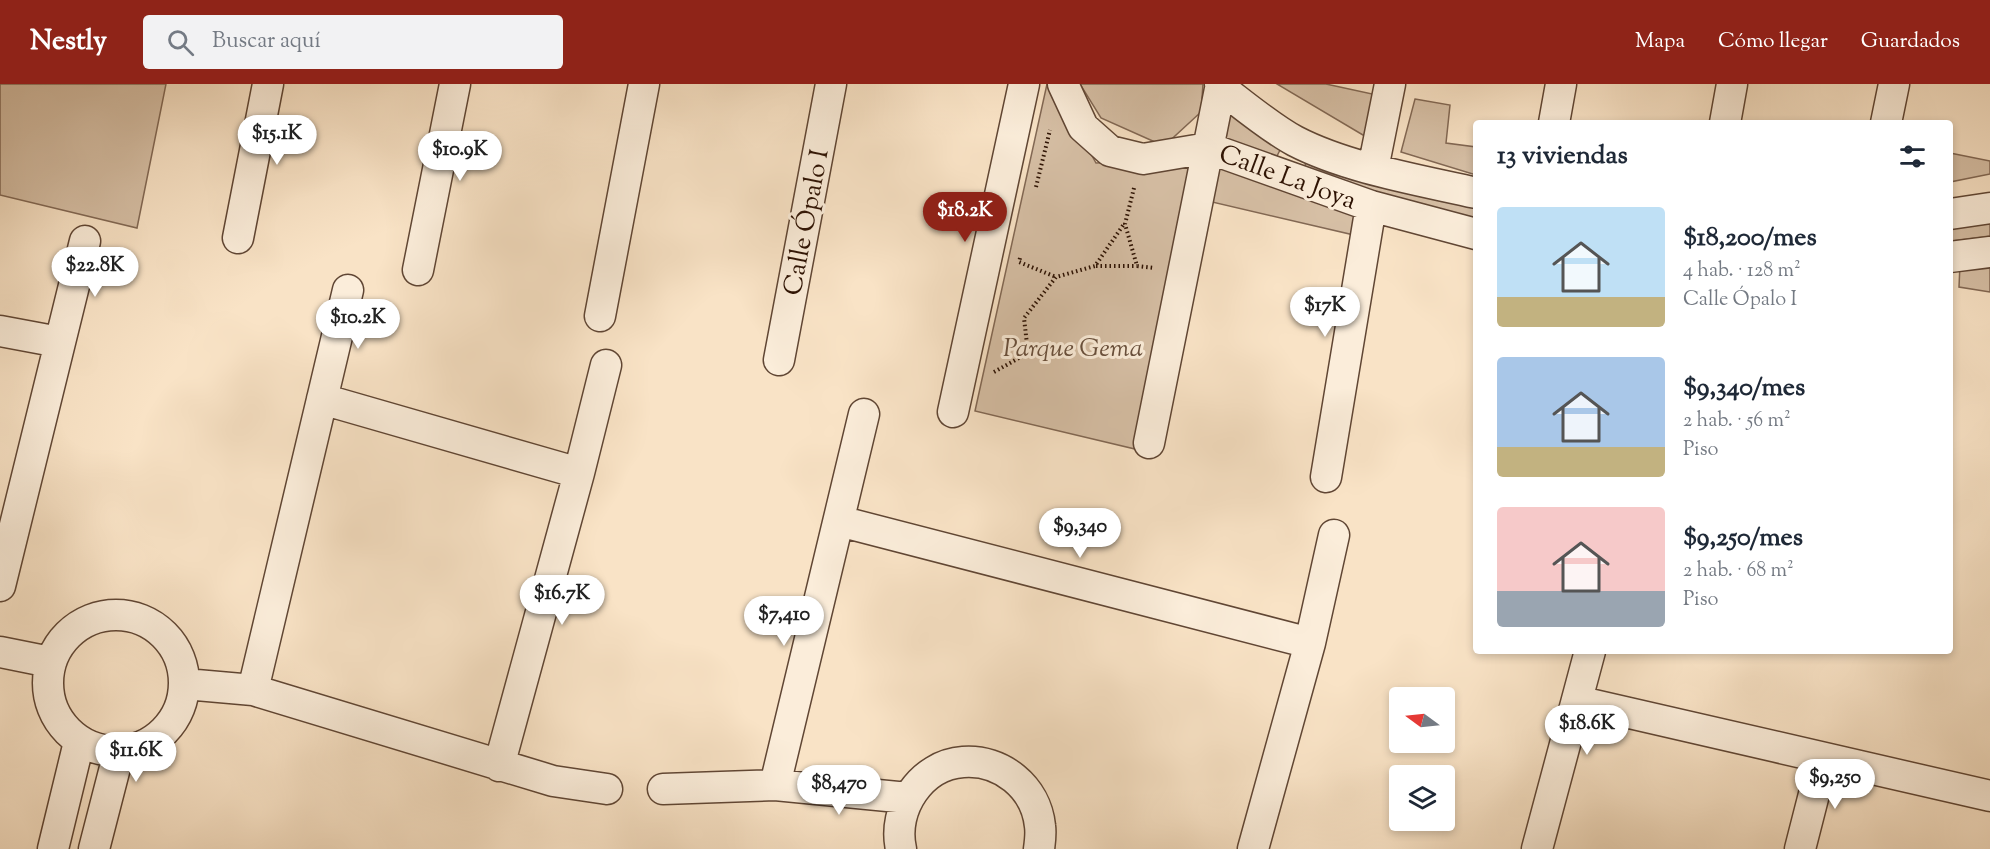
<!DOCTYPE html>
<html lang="es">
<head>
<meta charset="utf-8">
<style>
	body { margin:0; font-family:"Sorts Mill Goudy",serif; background:#f2f2f3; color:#1f2937; height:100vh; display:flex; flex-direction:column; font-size:22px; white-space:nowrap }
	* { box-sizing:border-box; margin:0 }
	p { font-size:20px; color:#747a83 }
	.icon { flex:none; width:33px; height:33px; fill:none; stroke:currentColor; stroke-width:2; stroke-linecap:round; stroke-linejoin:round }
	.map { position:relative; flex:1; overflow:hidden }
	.sheet { position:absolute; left:1473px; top:36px; width:480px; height:534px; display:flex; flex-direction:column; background:#fff; border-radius:6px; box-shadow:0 3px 9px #0003 }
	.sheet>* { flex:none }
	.needle { width:39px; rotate:285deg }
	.tools { position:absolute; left:1389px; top:603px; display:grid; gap:12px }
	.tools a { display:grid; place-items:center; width:66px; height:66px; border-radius:6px; background:#fff; box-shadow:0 3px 9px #0003; font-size:30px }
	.price { position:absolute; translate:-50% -51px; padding:0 14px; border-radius:21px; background:#fff; color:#222; font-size:20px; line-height:39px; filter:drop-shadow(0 2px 3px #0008) }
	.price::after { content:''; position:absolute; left:50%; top:36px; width:18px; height:14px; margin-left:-9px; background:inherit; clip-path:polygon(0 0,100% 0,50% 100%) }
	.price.active { background:#8f2418; color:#fff }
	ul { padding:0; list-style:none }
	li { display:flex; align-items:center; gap:18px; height:150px; padding:0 24px }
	li span { display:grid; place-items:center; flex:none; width:168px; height:120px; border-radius:6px; color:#555 }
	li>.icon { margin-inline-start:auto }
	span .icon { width:72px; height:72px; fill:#fffc; stroke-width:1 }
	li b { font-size:26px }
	h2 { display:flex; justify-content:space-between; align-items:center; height:72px; padding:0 24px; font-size:26px }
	header { display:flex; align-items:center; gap:36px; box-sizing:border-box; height:84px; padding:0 30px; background:#8f2418; color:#fff }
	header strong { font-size:28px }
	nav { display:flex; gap:33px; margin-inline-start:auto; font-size:21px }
	.search { width:420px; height:54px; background:#f2f2f3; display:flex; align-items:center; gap:15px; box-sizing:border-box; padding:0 21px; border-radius:6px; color:#747a83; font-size:22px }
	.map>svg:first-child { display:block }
	.green { fill:#d6bfa5; stroke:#826854; stroke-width:1.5 }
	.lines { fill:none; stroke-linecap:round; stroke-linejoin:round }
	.minor-casing { stroke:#604634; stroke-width:33 }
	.path { stroke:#2d1203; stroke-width:4; stroke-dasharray:1.5 3; stroke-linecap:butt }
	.minor { stroke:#fbedda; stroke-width:30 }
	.labels { text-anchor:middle; stroke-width:6; stroke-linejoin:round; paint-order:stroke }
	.street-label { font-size:26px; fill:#2d1203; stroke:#fbedda }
	.park-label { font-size:26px; font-style:italic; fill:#684f3c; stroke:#fbedda }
</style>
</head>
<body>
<header>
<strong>Nestly</strong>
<div class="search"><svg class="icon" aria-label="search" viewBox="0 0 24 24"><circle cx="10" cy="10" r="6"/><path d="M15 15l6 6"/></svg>Buscar aquí</div>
<nav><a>Mapa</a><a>Cómo llegar</a><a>Guardados</a></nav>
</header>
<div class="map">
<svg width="1990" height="765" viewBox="0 0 1990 765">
	<rect width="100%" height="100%" fill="#f9e3c6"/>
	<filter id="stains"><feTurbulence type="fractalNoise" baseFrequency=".00333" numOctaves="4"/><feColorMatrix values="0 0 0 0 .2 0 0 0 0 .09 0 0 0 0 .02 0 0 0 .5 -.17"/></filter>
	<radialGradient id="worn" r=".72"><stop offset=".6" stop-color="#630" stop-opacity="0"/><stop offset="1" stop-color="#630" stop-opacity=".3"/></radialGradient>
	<path class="green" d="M0 0H166L137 144 0 111Z
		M1047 0H1053L1096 79 1194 75 1135 365 975 327Z
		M1080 0H1203L1201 28 1164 62 1101 34Z
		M1277 0H1326L1377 11 1368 54Z
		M1415 15 1450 21 1446 59 1476 63V91L1401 68Z
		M1229 17 1283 60 1274 78 1226 56Z
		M1950 69 1990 77V90L1950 98Z
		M1309 71 1476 122V143L1302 89Z
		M1216 76 1359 127 1354 151 1212 118Z
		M1990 138V152L1950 157V142Z
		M1990 174V208L1959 203 1960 180Z"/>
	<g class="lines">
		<g class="minor-casing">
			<path id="minor" d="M1063 0 1083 43 1110 67 1143 75 1208 64 1371 122 1476 150
				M1220 0 1221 4C1242 20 1272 45 1295 57 1347 84 1419 96 1476 109
				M1554 39 1561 0
				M1725 39 1732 0
				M1886 39 1894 0
				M1373 85 1390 0
				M1950 130 1990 124
				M238 154 268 0
				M1950 173 1990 168
				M418 186 455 0
				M600 232 644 0
				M0 247 59 258
				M779 276 831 0
				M322 315 579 389
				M953 328 1024 0
				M1149 359 1221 0
				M1326 393 1371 122
				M839 437 1310 559
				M0 502 85 157
				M48 599a68 68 0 1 1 136 0a68 68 0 1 1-136 0Z
				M0 568 50 578
				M185 600 253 606 553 697 607 705
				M253 606 348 206
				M1577 617 1990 712
				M499 682 579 389 606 281
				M775 701 864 330
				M663 705 775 701 908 714
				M53 765 79 658
				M94 765 119 668
				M901 765C892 725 921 681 963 678 1001 675 1036 703 1040 742 1041 749 1040 758 1039 765
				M1253 765 1310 559 1334 451
				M1537 765 1590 567
				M1800 765 1823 675"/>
		</g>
		<path class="path" d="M1036 103 1050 46
			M1134 104 1125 140 1137 182 1154 184
			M1020 174 1019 178 1056 193
			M1096 182H1137
			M1028 269 1024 234 1056 193 1095 182 1124 140
			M994 288 1028 269H1054"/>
		<use href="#minor" class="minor"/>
	</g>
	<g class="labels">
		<g class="street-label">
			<text transform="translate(1288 92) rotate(20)" y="9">Calle La Joya</text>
			<text transform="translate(805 138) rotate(-79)" y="9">Calle Ópalo I</text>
		</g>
		<g class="park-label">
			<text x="1073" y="272">Parque Gema</text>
		</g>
	</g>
	<rect width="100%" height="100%" filter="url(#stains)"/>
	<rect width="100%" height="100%" fill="url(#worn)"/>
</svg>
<div class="tools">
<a><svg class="needle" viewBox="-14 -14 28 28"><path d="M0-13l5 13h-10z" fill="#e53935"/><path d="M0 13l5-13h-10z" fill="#747a83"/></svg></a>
<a><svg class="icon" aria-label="layers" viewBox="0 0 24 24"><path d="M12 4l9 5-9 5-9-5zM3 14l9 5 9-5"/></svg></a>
</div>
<b class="price" style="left:277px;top:82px">$15.1K</b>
<b class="price" style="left:460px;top:98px">$10.9K</b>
<b class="price active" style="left:965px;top:159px">$18.2K</b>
<b class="price" style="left:95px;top:214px">$22.8K</b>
<b class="price" style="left:1325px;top:254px">$17K</b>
<b class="price" style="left:358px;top:266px">$10.2K</b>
<b class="price" style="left:1080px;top:475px">$9,340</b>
<b class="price" style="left:562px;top:542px">$16.7K</b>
<b class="price" style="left:784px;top:563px">$7,410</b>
<b class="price" style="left:1587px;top:672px">$18.6K</b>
<b class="price" style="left:136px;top:699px">$11.6K</b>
<b class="price" style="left:1835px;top:726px">$9,250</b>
<b class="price" style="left:839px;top:732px">$8,470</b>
<section class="sheet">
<h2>13 viviendas<svg class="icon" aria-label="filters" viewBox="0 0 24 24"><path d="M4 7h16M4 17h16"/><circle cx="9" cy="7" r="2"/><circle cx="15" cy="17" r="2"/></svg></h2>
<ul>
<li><span style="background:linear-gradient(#bfe0f5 75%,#c2b280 0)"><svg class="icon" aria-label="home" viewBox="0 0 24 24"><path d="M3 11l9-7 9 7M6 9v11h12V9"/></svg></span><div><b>$18,200/mes</b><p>4 hab. · 128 m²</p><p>Calle Ópalo I</p></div></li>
<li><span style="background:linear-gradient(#a9c7e8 75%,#c2b280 0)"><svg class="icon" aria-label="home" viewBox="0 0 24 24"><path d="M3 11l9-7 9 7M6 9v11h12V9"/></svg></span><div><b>$9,340/mes</b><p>2 hab. · 56 m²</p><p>Piso</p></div></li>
<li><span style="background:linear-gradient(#f6c9c9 70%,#9aa5b1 0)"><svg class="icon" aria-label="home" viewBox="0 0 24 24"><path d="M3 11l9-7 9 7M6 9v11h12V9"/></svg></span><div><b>$9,250/mes</b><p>2 hab. · 68 m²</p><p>Piso</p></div></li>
</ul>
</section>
</div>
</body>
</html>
